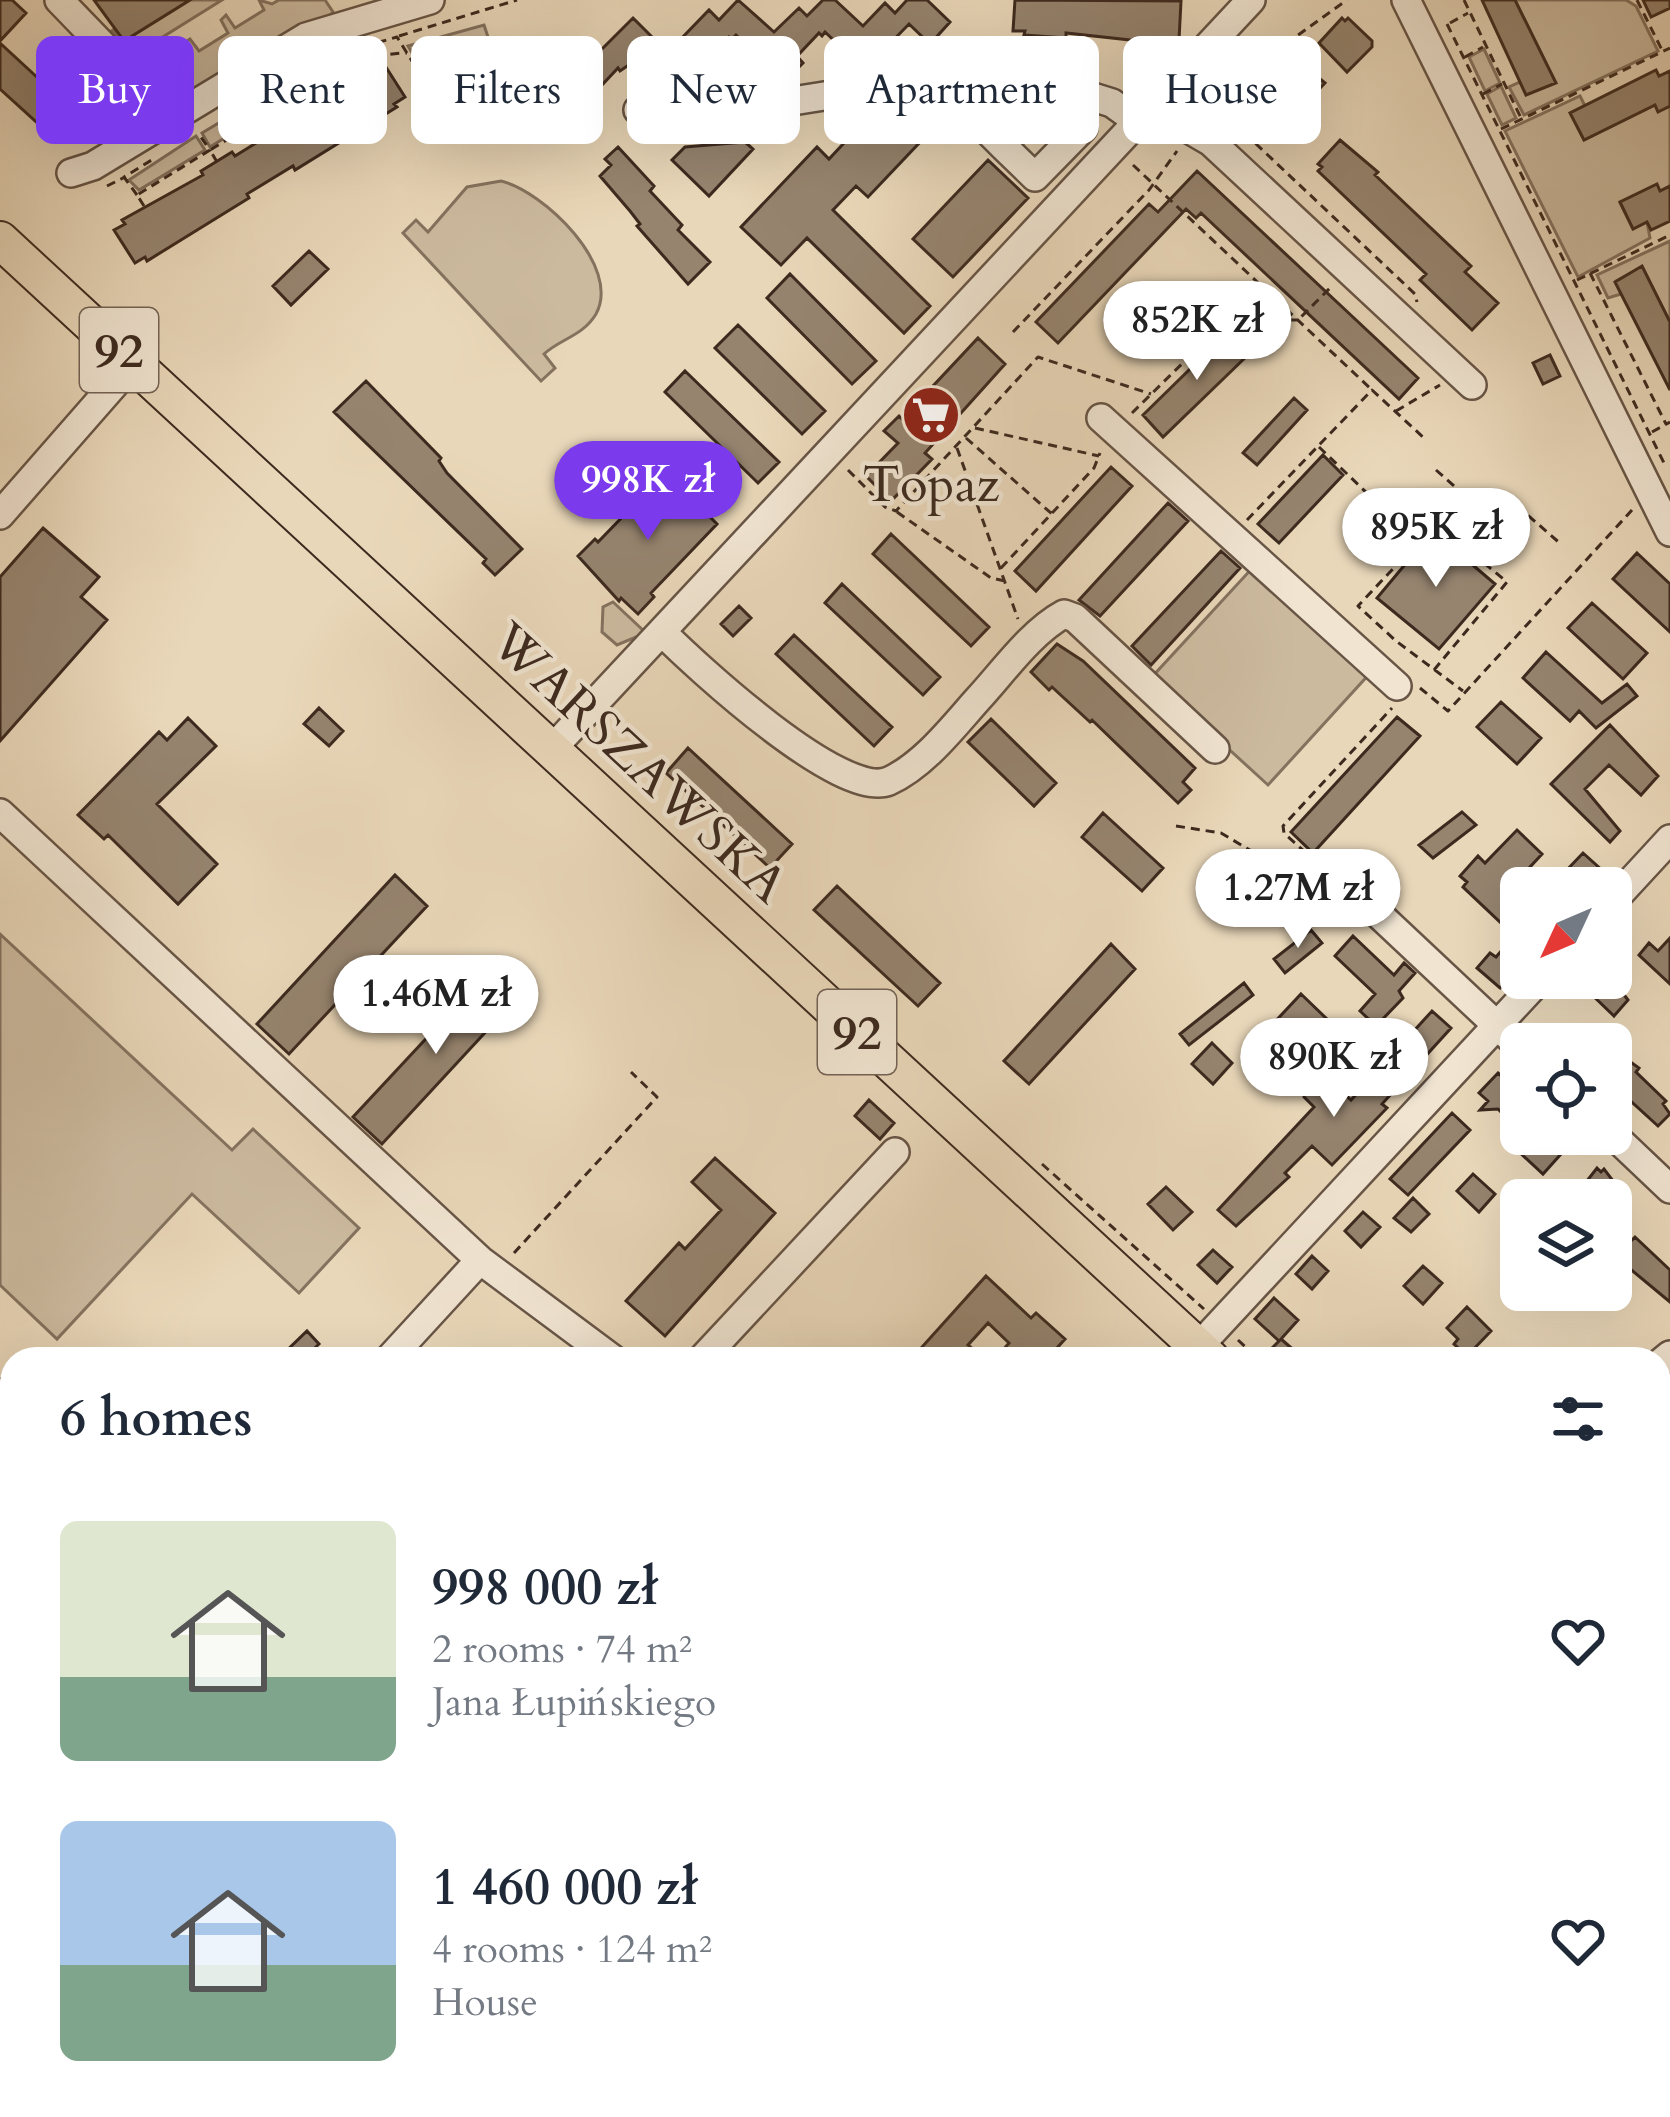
<!DOCTYPE html>
<html lang="en">
<head>
<meta charset="utf-8">
<style>
	body { margin:0; font-family:Cardo,serif; background:#f6f6f7; color:#1f2937; height:100vh; display:flex; flex-direction:column; font-size:45px; white-space:nowrap }
	* { box-sizing:border-box; margin:0 }
	p { font-size:39px; color:#747a83 }
	.icon { flex:none; width:66px; height:66px; fill:none; stroke:currentColor; stroke-width:2; stroke-linecap:round; stroke-linejoin:round }
	.map { position:relative; flex:1; overflow:hidden }
	.details { position:absolute; left:0px; top:1347px; width:1671px; height:771px; display:flex; flex-direction:column; background:#fff; border-radius:36px 36px 0 0; box-shadow:0 12px 48px #0002 }
	.details>* { flex:none }
	.banner { position:absolute; left:36px; top:36px; width:1599px; height:108px; display:flex; gap:24px }
	.needle { width:78px; rotate:226deg }
	.controls { position:absolute; left:1500px; top:867px; display:grid; gap:24px }
	.controls a { display:grid; place-items:center; width:132px; height:132px; border-radius:18px; background:#fff; box-shadow:0 12px 48px #0002; font-size:60px }
	.price { position:absolute; translate:-50% -102px; padding:0 27px; border-radius:42px; background:#fff; color:#222; font-size:39px; line-height:78px; filter:drop-shadow(0 3px 6px #0008) }
	.price::after { content:''; position:absolute; left:50%; top:72px; width:36px; height:27px; margin-left:-18px; background:inherit; clip-path:polygon(0 0,100% 0,50% 100%) }
	.price.current { background:#7c3aed; color:#fff }
	ul { padding:0; list-style:none }
	li { display:flex; align-items:center; gap:36px; height:300px; padding:0 60px }
	li span { display:grid; place-items:center; flex:none; width:336px; height:240px; border-radius:18px; color:#555 }
	li>.icon { margin-inline-start:auto }
	span .icon { width:144px; height:144px; fill:#fffc; stroke-width:1 }
	li b { font-size:51px }
	h2 { display:flex; justify-content:space-between; align-items:center; height:144px; padding:0 60px; font-size:51px }
	.pill { padding:0 42px; border-radius:18px; background:#fff; box-shadow:0 12px 48px #0002; font-size:42px; line-height:108px }
	.pill.current { background:#7c3aed; color:#fff }
	.map>svg:first-child { display:block }
	.green { fill:#ccba9f; stroke:#84725f; stroke-width:3 }
	.building { fill:#96846f; stroke:#3d2a1f; stroke-width:3 }
	.lines { fill:none; stroke-linecap:round; stroke-linejoin:round }
	.minor-casing { stroke:#685546; stroke-width:32 }
	.major-casing { stroke:#3d2a1f; stroke-width:40 }
	.path { stroke:#3d2a1f; stroke-width:3; stroke-dasharray:9 6; stroke-linecap:butt }
	.minor { stroke:#f1e5d2; stroke-width:27 }
	.major { stroke:#e9d7b9; stroke-width:36 }
	.labels { text-anchor:middle; stroke-width:9; stroke-linejoin:round; paint-order:stroke }
	.shield { fill:#f1e5d2; stroke:#736255; stroke-width:3 }
	.shield-label { font-size:48px; font-weight:bold; fill:#3d2a1f }
	.poi-label { font-size:51px; fill:#3d2a1f; stroke:#f1e5d2 }
	.street-label { font-size:51px; fill:#3d2a1f; stroke:#f1e5d2 }
</style>
</head>
<body>
<div class="map">
<svg width="1670" height="2117" viewBox="0 0 1670 2117">
	<rect width="100%" height="100%" fill="#e9d7b9"/>
	<filter id="stains"><feTurbulence type="fractalNoise" baseFrequency=".00167" numOctaves="4"/><feColorMatrix values="0 0 0 0 .2 0 0 0 0 .09 0 0 0 0 .02 0 0 0 .5 -.17"/></filter>
	<radialGradient id="worn" r=".72"><stop offset=".6" stop-color="#630" stop-opacity="0"/><stop offset="1" stop-color="#630" stop-opacity=".3"/></radialGradient>
	<path class="green" d="M190 0H222L137 53H124L105 36 113 30 121 43Z
		M259 0 272 4 279 0H325L333 12 328 18 308 22 187 96H168L148 72 153 65 161 76 191 57 184 43 190 39 199 51 228 33 221 20 226 15 235 28 264 10Z
		M1515 0H1626L1636 6 1658 51 1524 115 1509 87 1520 82 1526 94 1555 82Z
		M484 25 488 37 429 82 408 46Z
		M1484 49 1500 83 1485 91 1469 57Z
		M331 59 337 68 270 110 262 96 315 63Z
		M1501 86 1516 118 1502 125 1487 94Z
		M1580 96 1585 106 1571 114 1584 140 1655 105 1658 111 1670 106V186L1660 191 1656 185 1620 203 1633 229 1647 222 1650 238 1578 277 1505 131Z
		M257 100 265 113 210 147 202 133Z
		M196 136 205 150 139 190 129 180Z
		M501 181C543 191 622 266 596 314 583 336 560 339 544 354L555 368 541 381 403 233 416 220 428 232 467 187Z
		M1670 241V322L1642 267 1616 281 1621 294 1608 298 1597 275Z
		M1256 564 1372 671 1268 785 1151 678Z
		M613 602 646 633 617 645 602 632 603 607Z
		M0 934 232 1150 253 1129 359 1228 299 1293 192 1194 57 1339 0 1285Z"/>
	<path class="building" d="M0 0H12L26 13 0 41Z
		M94 0H190L124 41Z
		M738 0 774 32 799 8 807 16 823 0H835L863 26 885 3 895 13 907 0H927L950 22 930 44 909 24 873 61 850 39 842 48 825 32 822 36 819 33 799 54 794 53 803 63 794 72 762 41 753 51 736 35 732 39 729 37 711 56 707 52 696 63 677 43 709 10 719 20Z
		M1015 0 1181 1 1179 40 1167 39V44L1066 33V38L1024 35 1025 31H1013Z
		M1482 0H1515L1556 83 1526 95Z
		M1643 0H1670V8L1651 17Z
		M633 18 655 40 633 62 620 71 618 68 601 86 598 83 582 99 579 96 543 127 523 107 557 73 562 79 595 46 600 51Z
		M1342 18 1345 21 1348 18 1372 41V47L1347 72 1319 43Z
		M0 43 65 103 43 128 0 89Z
		M1293 57 1325 83 1304 105 1298 99 1268 130 1244 108Z
		M384 64 405 97 394 104 397 107 295 170 293 166 247 194 249 198 147 261 145 257 135 263 114 230 125 224 122 220 203 175 201 171 232 152 235 156 264 138 262 134 335 94 333 90 372 67 374 70Z
		M1656 70 1659 76 1670 71V106L1658 112 1655 105 1584 140 1570 113Z
		M900 117 923 139 868 197 856 186 833 210 930 306 904 333 807 238 781 265 741 227 817 147 829 159 859 127 862 130 869 123Z
		M1340 140 1378 172 1375 175 1471 266 1465 272 1498 303 1472 330 1420 280 1426 274 1318 171 1322 167 1318 164Z
		M745 142 753 149 709 196 672 160 685 147Z
		M618 147 654 186 650 191 682 225 678 230 710 262 688 284 637 226 640 224 630 211 600 176 611 165 605 159Z
		M988 160 1028 198 953 277 913 239Z
		M1197 171 1418 378 1399 399 1201 213 1196 218 1186 209 1058 343 1036 322 1149 204 1158 212Z
		M1657 184 1660 191 1670 186V221L1651 230 1647 222 1633 229 1620 202Z
		M309 251 328 269 291 305 273 286Z
		M1642 266 1670 322V390L1615 282Z
		M790 274 876 361 852 384 767 298Z
		M738 325 825 411 802 434 715 348Z
		M1230 330 1251 352 1163 437 1143 415Z
		M978 338 1005 364 925 453 932 459 891 501 866 476 898 443 884 431 899 416 902 419Z
		M1550 355 1560 376 1543 384 1533 363Z
		M685 371 779 462 758 483 665 392Z
		M366 381 441 458 439 461 447 473 522 549 495 575 483 563 486 559 334 412Z
		M1294 398 1307 410 1257 465 1243 453Z
		M1323 455 1343 475 1279 543 1258 524Z
		M1111 467 1132 486 1036 591 1015 571Z
		M665 473 707 509 705 512 717 524 651 593 654 597 638 614 621 598 619 601 578 556 595 539 598 542Z
		M1168 503 1188 521 1100 616 1079 600Z
		M43 528 99 577 81 597 107 620 0 741V577Z
		M1433 531 1495 584 1439 649 1377 598Z
		M891 534 989 627 971 646 873 554Z
		M1221 551 1240 568 1151 665 1132 646Z
		M1637 553 1670 584V632L1613 579Z
		M842 584 940 677 923 695 825 603Z
		M1592 603 1647 653 1623 679 1568 628Z
		M739 606 751 618 733 636 721 624Z
		M794 635 892 727 874 746 776 654Z
		M1057 644 1083 661 1195 768 1183 782 1191 790 1178 803 1092 720 1090 722 1052 687 1049 690 1031 672Z
		M1546 652 1602 703 1627 684 1637 696 1596 728 1579 711 1570 721 1523 678Z
		M1501 702 1541 738 1517 764 1477 727Z
		M319 708 343 731 329 746 304 724Z
		M1397 717 1420 736 1313 853 1291 832Z
		M188 718 216 746 157 804 217 864 178 904 108 835 104 839 78 815 159 732 167 740Z
		M991 719 1056 783 1034 806 968 742Z
		M1610 725 1658 776 1641 795 1609 765 1585 789 1620 831 1610 842 1551 784Z
		M688 748 792 844 770 868 666 773Z
		M1462 812 1476 825 1433 858 1419 845Z
		M1103 813 1163 868 1142 891 1082 837Z
		M1517 830 1542 854 1519 879 1521 898 1500 922 1463 887 1467 882 1460 876 1478 856 1485 863Z
		M1583 853 1603 871 1587 888H1579L1564 873Z
		M395 875 427 906 289 1054 257 1024Z
		M837 886 940 983 918 1006 814 910Z
		M1311 930 1322 943 1285 973 1274 959Z
		M1353 936 1394 975 1404 963 1415 973 1399 991 1403 998 1376 1026 1360 1011 1375 994 1335 956Z
		M1670 938V984L1639 955 1649 943 1658 951Z
		M1508 943 1521 954V964L1500 988 1477 968 1490 953 1496 957Z
		M1111 944 1135 969 1029 1084 1004 1061Z
		M490 970 518 997 382 1144 353 1117Z
		M1590 978H1627L1618 987 1628 1000 1614 1016 1588 991 1592 987Z
		M1244 983 1253 995 1189 1045 1180 1034Z
		M1301 994 1356 1047 1339 1067 1308 1038V1030L1276 1065 1254 1044Z
		M1432 1011 1451 1028 1382 1104 1387 1108 1332 1165 1312 1146 1285 1173 1289 1177 1236 1226 1218 1210 1314 1107 1304 1097 1305 1079 1333 1083 1351 1100Z
		M1212 1043 1232 1063 1213 1084 1192 1064Z
		M1611 1048 1639 1068 1636 1072 1666 1101 1663 1104 1670 1114 1658 1126 1611 1083Z
		M1498 1073 1521 1093V1105L1504 1115 1498 1109 1480 1110 1488 1101 1479 1093Z
		M869 1100 894 1123 880 1139 855 1116Z
		M1452 1113 1470 1130 1408 1195 1390 1179Z
		M1534 1134H1579L1543 1174 1518 1151Z
		M715 1158 775 1213 665 1336 626 1301 679 1243 685 1249 721 1210 692 1182Z
		M1597 1168 1601 1172 1604 1169 1620 1190 1610 1200H1572Z
		M1473 1174 1495 1194 1479 1212 1457 1191Z
		M1166 1187 1192 1212 1173 1230 1148 1204Z
		M1413 1198 1429 1214 1411 1232 1394 1218Z
		M1363 1212 1380 1227 1361 1247 1345 1231Z
		M1619 1232 1630 1242 1635 1237 1670 1270V1302L1611 1253V1241Z
		M1213 1250 1232 1267 1217 1283 1198 1265Z
		M1312 1256 1328 1271 1312 1289 1296 1274Z
		M1423 1266 1442 1283 1423 1304 1404 1286Z
		M986 1276 1031 1318 1036 1313 1065 1339 1047 1359H995L1009 1343 988 1323 968 1345 984 1359H936L922 1347Z
		M1274 1298 1298 1320 1281 1339 1304 1359H1278L1269 1351 1279 1341 1255 1319Z
		M1467 1307 1491 1331 1467 1356 1454 1344 1458 1339 1447 1328Z
		M307 1331 319 1344 303 1359H278Z"/>
	<g class="lines">
		<g class="minor-casing">
			<path id="minor" d="M59 0 173 118
				M1406 0 1670 532
				M1051 85 1045 99 1002 145 1035 177 1083 128
				M996 86 970 113 1002 145
				M1151 107 1211 142 1472 385
				M638 110 698 116 1000 68 1112 103 1137 121
				M71 173 93 166 306 37 430 0
				M1101 418 1397 686
				M0 515 133 363
				M662 632C697 667 842 801 889 781 924 765 953 727 978 699 1003 672 1031 632 1064 614L1075 618 1215 749
				M551 750 1251 0
				M0 813 480 1260 613 1359
				M1332 884 1357 894 1521 1048
				M1611 903 1670 839
				M1611 1133 1670 1189
				M389 1359 480 1260
				M702 1359 895 1152
				M1187 1359 1541 978
				M1659 1364 1670 1355
				M0 1393 12 1404
				M0 1706 12 1718
				M0 1778 12 1765
				M1659 1815 1670 1806
				M0 1909 12 1920
				M0 2070 12 2066
				M185 2106 188 2117
				M738 2106 749 2117
				M1358 2106 1370 2117
				M73 2117 101 2106
				M502 2117 513 2106
				M882 2117 893 2106
				M1304 2117 1314 2106"/>
		</g>
		<g class="major-casing">
			<path id="major" d="M0 240 1211 1359
				M1659 1770 1670 1780"/>
		</g>
		<path class="path" d="M1464 0 1521 118
			M1637 0 1662 50
			M1450 23 1468 13
			M1447 24 1665 465
			M399 36 517 0
			M1465 57 1483 47
			M350 80 334 55 397 37 425 82
			M1201 92 1415 294 1417 302
			M1483 94 1502 84
			M1204 108 1209 99 1347 0
			M277 125 269 114C314 86 354 54 407 53
			M1501 129 1670 48
			M217 162 210 150 269 114 258 95 255 96
			M1133 165 1371 389
			M107 186 123 178
			M137 195 124 177 155 158
			M144 206 137 195 210 150 198 133
			M1590 273 1666 424
			M1577 280 1670 235
			M1228 320H1298L1331 287
			M1013 332 1149 190 1177 151
			M1396 411 1440 385
			M1132 413 1261 286
			M975 428 1099 456
			M1652 432 1670 422
			M966 438 1052 514
			M1319 447 1370 496
			M957 448 1018 619
			M848 470 885 507 896 511 1038 357 1151 394
			M1436 470 1489 517
			M897 512 991 578 1005 581
			M1247 520 1372 390 1424 438
			M1467 546 1508 498 1562 545
			M1001 568 1094 468 1100 453
			M1434 670 1507 582 1436 523 1358 606 1396 641 1463 691
			M1420 688 1448 711 1632 510
			M1176 826 1221 833 1270 862 1297 866 1310 873
			M1317 863 1284 833 1283 826 1392 708
			M1042 1164 1204 1309
			M514 1253 657 1097 631 1072
			M1238 1340 1258 1359
			M1659 1725 1670 1743"/>
		<use href="#minor" class="minor"/>
		<use href="#major" class="major"/>
	</g>
	<defs>
		<g id="supermarket-disc" transform="scale(3)"><circle r="9.5" fill="#8f2418" stroke="#f1e5d2"/><path d="M-6-5.5h2.5l.6 2H6L4.5 2H-2.5L-4.4-4H-6ZM-1.5 3.2a1.3 1.3 0 1 0 .1 0ZM3 3.2a1.3 1.3 0 1 0 .1 0Z" fill="#fff"/></g>
	</defs>
	<g fill-rule="evenodd">
		<use href="#supermarket-disc" x="931" y="415"/>
	</g>
	<g class="labels">
		<g class="shield">
			<rect x="80" y="308" width="78" height="84" rx="9"/>
			<rect x="818" y="990" width="78" height="84" rx="9"/>
		</g>
		<g class="shield-label">
			<text x="119" y="367">92</text>
			<text x="857" y="1049">92</text>
		</g>
		<g class="poi-label">
			<text x="931" y="501">Topaz</text>
		</g>
		<g class="street-label">
			<text transform="translate(640 762) rotate(43)" y="18">WARSZAWSKA</text>
		</g>
	</g>
	<rect width="100%" height="100%" filter="url(#stains)"/>
	<rect width="100%" height="100%" fill="url(#worn)"/>
</svg>
<div class="controls">
<a><svg class="needle" viewBox="-14 -14 28 28"><path d="M0-13l5 13h-10z" fill="#e53935"/><path d="M0 13l5-13h-10z" fill="#747a83"/></svg></a>
<a><svg class="icon" aria-label="locate" viewBox="0 0 24 24"><circle cx="12" cy="12" r="6"/><path d="M12 2v4M12 18v4M2 12h4M18 12h4"/></svg></a>
<a><svg class="icon" aria-label="layers" viewBox="0 0 24 24"><path d="M12 4l9 5-9 5-9-5zM3 14l9 5 9-5"/></svg></a>
</div>
<b class="price" style="left:1197px;top:383px">852K zł</b>
<b class="price current" style="left:648px;top:543px">998K zł</b>
<b class="price" style="left:1436px;top:590px">895K zł</b>
<b class="price" style="left:1298px;top:951px">1.27M zł</b>
<b class="price" style="left:436px;top:1057px">1.46M zł</b>
<b class="price" style="left:1334px;top:1120px">890K zł</b>
<div class="banner">
<a class="pill current">Buy</a>
<a class="pill">Rent</a>
<a class="pill">Filters</a>
<a class="pill">New</a>
<a class="pill">Apartment</a>
<a class="pill">House</a>
</div>
<section class="details">
<h2>6 homes<svg class="icon" aria-label="filters" viewBox="0 0 24 24"><path d="M4 7h16M4 17h16"/><circle cx="9" cy="7" r="2"/><circle cx="15" cy="17" r="2"/></svg></h2>
<ul>
<li><span style="background:linear-gradient(#dfe7d0 65%,#7fa58c 0)"><svg class="icon" aria-label="home" viewBox="0 0 24 24"><path d="M3 11l9-7 9 7M6 9v11h12V9"/></svg></span><div><b>998 000 zł</b><p>2 rooms · 74 m²</p><p>Jana Łupińskiego</p></div><svg class="icon" aria-label="heart" viewBox="0 0 24 24"><path d="M12 20l-8-8c-3-5 5-10 8-4 3-6 11-1 8 4z"/></svg></li>
<li><span style="background:linear-gradient(#a9c7e8 60%,#7fa58c 0)"><svg class="icon" aria-label="home" viewBox="0 0 24 24"><path d="M3 11l9-7 9 7M6 9v11h12V9"/></svg></span><div><b>1 460 000 zł</b><p>4 rooms · 124 m²</p><p>House</p></div><svg class="icon" aria-label="heart" viewBox="0 0 24 24"><path d="M12 20l-8-8c-3-5 5-10 8-4 3-6 11-1 8 4z"/></svg></li>
</ul>
</section>
</div>
</body>
</html>
